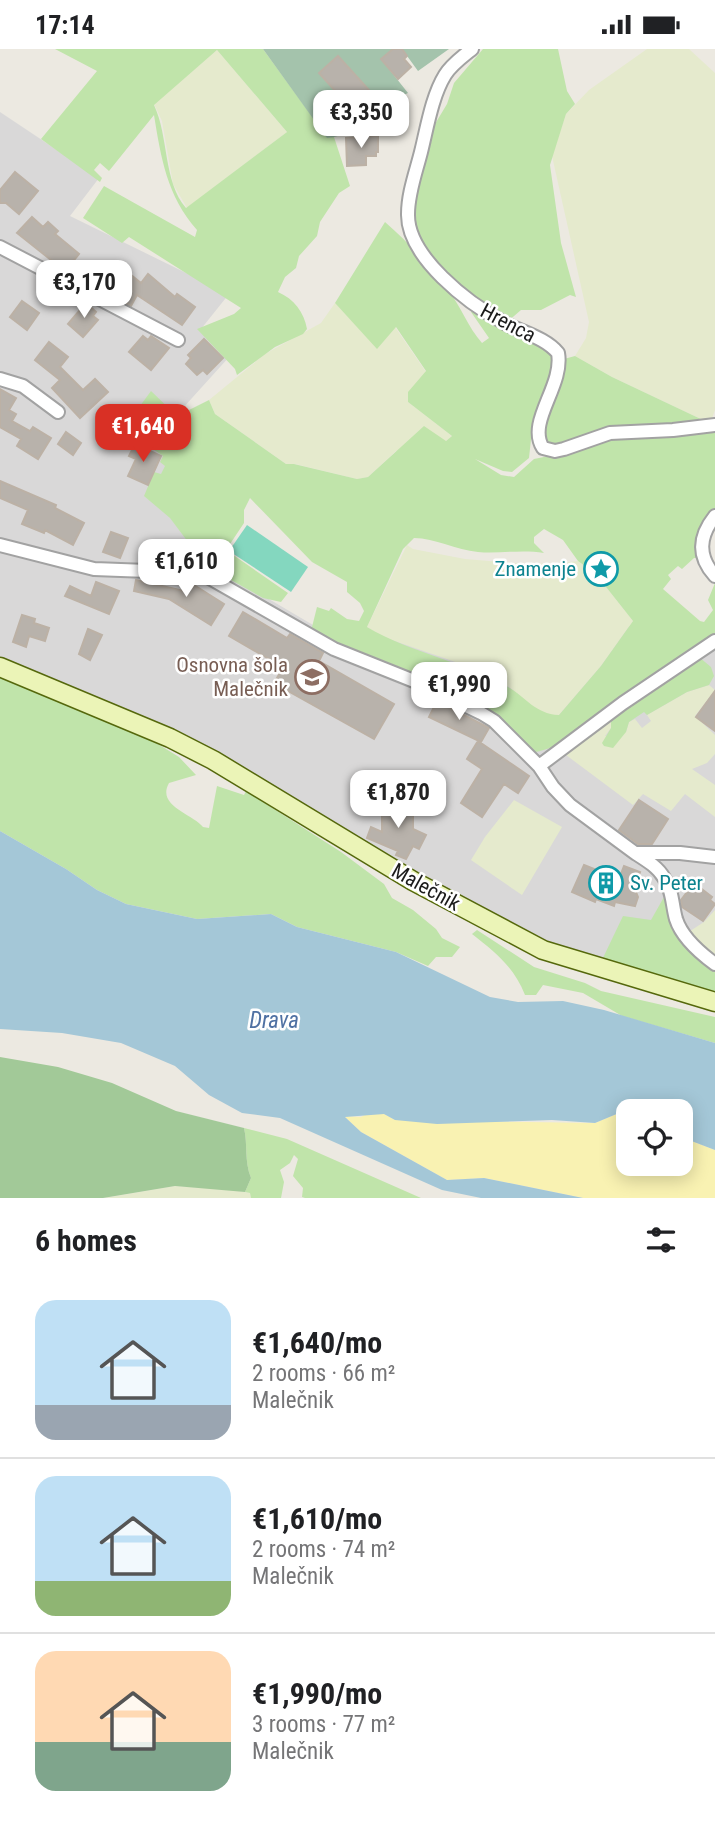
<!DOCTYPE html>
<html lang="en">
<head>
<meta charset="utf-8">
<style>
	body { margin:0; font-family:"Roboto Condensed",sans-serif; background:#f6f6f6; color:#202124; height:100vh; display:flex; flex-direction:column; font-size:26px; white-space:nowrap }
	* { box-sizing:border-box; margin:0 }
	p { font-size:23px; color:#757577 }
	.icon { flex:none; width:38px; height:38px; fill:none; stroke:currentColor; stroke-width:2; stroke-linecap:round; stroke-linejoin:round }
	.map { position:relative; height:1149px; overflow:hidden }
	.drawer { display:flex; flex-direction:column; background:#fff; flex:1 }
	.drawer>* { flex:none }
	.buttons { position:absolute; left:616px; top:1050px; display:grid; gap:14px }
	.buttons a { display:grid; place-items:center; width:77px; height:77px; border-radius:14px; background:#fff; box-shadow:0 4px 18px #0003; font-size:35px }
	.price { position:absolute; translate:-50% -60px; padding:0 16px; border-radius:14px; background:#fff; color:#222; font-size:23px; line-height:46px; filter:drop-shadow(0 2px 4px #0008) }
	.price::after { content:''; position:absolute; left:50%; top:42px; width:21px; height:16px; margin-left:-10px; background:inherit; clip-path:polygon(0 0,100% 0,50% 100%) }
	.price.on { background:#d93025; color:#fff }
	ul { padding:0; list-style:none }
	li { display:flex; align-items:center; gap:21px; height:175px; padding:0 35px }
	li+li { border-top:2px solid #e0e0e0 }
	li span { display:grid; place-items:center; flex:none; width:196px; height:140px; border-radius:21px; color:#555 }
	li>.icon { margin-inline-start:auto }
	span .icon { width:84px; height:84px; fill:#fffc; stroke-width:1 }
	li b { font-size:30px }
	h2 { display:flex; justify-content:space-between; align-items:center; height:84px; padding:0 35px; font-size:30px }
	.status { display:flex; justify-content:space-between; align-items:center; height:49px; padding:0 35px; background:#fff; direction:ltr }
	.status svg { height:19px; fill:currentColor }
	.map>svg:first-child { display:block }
	.residential { fill:#d9d8d8 }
	.farmland { fill:#e5eacd }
	.grass { fill:#c0e4aa; fill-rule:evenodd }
	.forest { fill:#a2c998 }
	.sand { fill:#f9f2b2 }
	.cemetery { fill:#a4c3ac }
	.pitch { fill:#84d7bf }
	.water { fill:#a4c7d7 }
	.building { fill:#b8b2ab; stroke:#bcb1a5; stroke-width:2 }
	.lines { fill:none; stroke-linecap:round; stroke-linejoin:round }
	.street-casing { stroke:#a2a2a2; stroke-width:16 }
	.secondary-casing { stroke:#55680c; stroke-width:21 }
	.street { stroke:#fff; stroke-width:12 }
	.secondary { stroke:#ebf4b7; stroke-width:18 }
	.labels { text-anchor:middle; stroke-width:5; stroke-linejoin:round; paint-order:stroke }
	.street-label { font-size:21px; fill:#1b1b1b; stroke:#fff }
	.culture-label { font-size:21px; fill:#0d838f; stroke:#fff; text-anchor:end }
	.education-label { font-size:21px; fill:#785e54; stroke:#fff; text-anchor:end }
	.water-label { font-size:23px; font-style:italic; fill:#4f71a3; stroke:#fff }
</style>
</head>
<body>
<div class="status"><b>17:14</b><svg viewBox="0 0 49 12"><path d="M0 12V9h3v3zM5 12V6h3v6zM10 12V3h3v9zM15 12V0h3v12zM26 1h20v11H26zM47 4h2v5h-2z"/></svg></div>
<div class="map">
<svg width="715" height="1149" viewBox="0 0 715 1149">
	<rect width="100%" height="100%" fill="#ece9e1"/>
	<path class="residential" d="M0 63 99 129 70 167 229 245 201 280 230 307 154 391 172 406 206 513 330 586 715 575V959L617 932 372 815 194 710 89 660 0 625Z"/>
	<path class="farmland" d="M647 0H689L715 24V361L711 372H705L612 328 575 307 586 289 589 273 552 107 566 65 589 41Z
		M217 1 287 83 187 159 173 135 162 72 154 55Z
		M335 254 377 299 395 278 426 323 409 343 408 353 452 387 446 392 396 402 368 428 357 430 295 415H286L215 365 209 351 265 305 321 274Z
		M407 496 413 500 465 510 512 514 552 515 578 512 595 524 633 572 601 617 559 666H547L537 661 509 638 461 615 383 588 367 578Z
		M709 636 715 641 695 667 715 686V705L707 714 692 720 715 736V768L685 745 671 762 643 745 633 756 566 706 611 670V679L605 687 626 683 629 673 635 670 642 679 651 672 647 666 687 643Z
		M514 751 562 778 522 846 471 811 485 788Z
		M715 861V910L687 884 704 873Z
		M175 1137 227 1140 250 1144 251 1149H104Z"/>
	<path class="grass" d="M55 0H263L327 88H334L350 137 339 144 320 173 317 187 299 207 296 219 285 228 278 243C294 250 304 263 307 280L303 285 275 298 237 326 235 320 197 280 234 265 241 259 129 188 122 194 83 169 104 137 195 188 197 181C167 147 161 109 154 66L109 122 100 114 94 121 102 129 100 133 41 90 97 22ZM217 1 287 83 186 159C163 132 169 88 154 56Z
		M483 0H558L567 42 575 55 566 65 550 116 561 194 576 248 570 246 541 261H521L507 273 452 232 427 202 413 173 414 150 432 80 447 55 454 34Z
		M385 173C409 194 430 217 449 242 461 258 468 278 482 294L489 289 471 263 474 261C496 273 551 293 556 317L532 381 529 409 512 423 503 422 475 410 501 426 514 428 534 410 564 404 596 391 715 380V461L697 492 699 509H694L682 520 678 517 668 526 671 530 663 540 700 572 704 573 713 561 708 551 715 534V588C698 598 679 607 663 618 626 645 575 698 531 704 516 689 501 671 484 659 432 625 366 612 311 582L317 558 329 562 331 559 347 570 359 572 364 562 360 554 347 543V533L312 513 250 449 244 461V474L226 501 288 544 281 553 263 549 206 517 170 469 144 447 154 423 161 425 165 417 160 413 163 407 153 400 167 377 140 357 151 342 177 367 209 351 215 365 286 415H294L357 430 368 428 424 377 446 392 452 387 408 353V343L426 322 396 278 377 300 335 254ZM544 480 563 491 578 512 595 524 633 572 601 617 559 666C535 665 526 648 508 638 463 612 411 604 367 578L403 500 414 489C435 489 456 501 478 503 500 505 521 500 544 504L534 494V488Z
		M575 307 612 328 705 372 549 400 543 384 564 324V310Z
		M699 608 711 618 714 627 709 636 687 643 647 666 644 663 629 673 626 683 613 699 604 697 602 694 611 679V670Z
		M0 628 149 686 153 692 179 708 196 726 169 734C156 757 193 765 203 778L209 779 217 737 244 746 246 742 341 803 384 835 392 849 413 861 436 880 442 889 460 898 452 908H436L428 917 396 903 297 878 271 865 197 870 126 855 97 841 66 820 0 782Z
		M664 848 669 850 670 860 715 919V947L601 913 623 867 651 871Z
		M477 881 534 918 585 934 601 942 715 968V994L622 967 583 944 543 936 536 946H525C514 918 495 903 472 885Z
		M244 1079 287 1090 421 1149H305L302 1148 303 1139 293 1127 298 1110 294 1106 290 1114 280 1121 284 1133 281 1149H251L250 1144 245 1143 251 1129C244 1111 248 1096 244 1079Z"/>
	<path class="forest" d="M0 1008 58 1018 112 1034 176 1062 244 1079C248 1096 244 1111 251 1129L245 1143 175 1137 103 1149H0Z"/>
	<path class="sand" d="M368 1064 384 1065 395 1071 595 1074 619 1064 628 1068V1115H681V1088L715 1101V1149H583L484 1129 447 1131 361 1083 344 1067 361 1068Z"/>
	<path class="cemetery" d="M263 0H393L381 10 408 44C379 56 360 86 327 89Z
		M402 0H449L418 22Z"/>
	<path class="pitch" d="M247 476 308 518 291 543 229 502Z"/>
	<path class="water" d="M0 782 66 820 97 841 126 855 197 870 271 865 297 878 396 903 490 948 518 953 563 952 604 961 715 994V1101L681 1088V1062H628V1068L619 1064 595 1074 552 1071 437 1075 395 1071 384 1065 345 1068 361 1083 447 1131 484 1129 583 1149H481L442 1141 280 1069 242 1064 209 1046 175 1017 121 994 62 984 0 980Z"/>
	<path class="building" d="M393 0H402L407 7 404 10 411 18 398 30 381 10Z
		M338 7 369 41 363 45 364 59 358 64 350 63 345 58 338 65 329 55 339 46 319 24Z
		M378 87V103H376V107H366V116L347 117 346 89Z
		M15 123 38 142 19 165 6 154H0V141Z
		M32 168 43 178 48 173 58 182 55 185 79 205 65 222 17 184Z
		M115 213 141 234 148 225 175 248 177 245 195 258 182 276 137 246 131 257 122 252 125 247 102 229Z
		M22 252 39 264 27 281 10 268Z
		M86 254 96 263 93 267 98 271 83 288 68 275Z
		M143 287 148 291 151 287 169 299 151 321 129 303Z
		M204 290 223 309 207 325 203 321 197 326 186 315 191 309 188 306Z
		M49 293 68 308 60 318 83 341 95 330 108 343 80 369 52 339 60 331 35 311Z
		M0 340 16 349 9 361 16 365 12 372 30 382 33 378 51 389 38 410 17 397 21 390 0 378Z
		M66 383 81 394 73 406 58 395Z
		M135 395 161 407 148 436 128 427 136 410 129 407Z
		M0 432 56 456 55 459 84 474 73 496 45 481 44 484 22 475 28 461 0 449Z
		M111 483 128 489 120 509 103 503Z
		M136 531 184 542 187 536 192 539 194 536 224 555 211 576 169 550 134 542Z
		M96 533 119 542 109 565 65 547 70 537 91 547Z
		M243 563 287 589 290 585 323 604 319 612 394 655 374 690 274 634 281 622 273 618 276 614 229 587Z
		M22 566 35 570 34 574 49 579 45 592 29 587 26 598 13 593Z
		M88 580 102 586 90 611 79 605Z
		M715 642V682L696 668Z
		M437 652 489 679 481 693 429 668Z
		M478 692 529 727 518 744 504 735 482 768 461 754 482 720 467 710Z
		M639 751 668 770 652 795H638L619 781Z
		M389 754H409V762L413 761V780L426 786 419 800 413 797 406 810 396 806 398 802 367 789 371 778 382 783V760H389Z
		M584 816 619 830 624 817 640 823 634 838 638 848 635 857 615 853 614 857 596 850 595 853 572 843Z
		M694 834 712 848 710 851 715 855 703 872 682 858 681 851Z"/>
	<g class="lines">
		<g class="street-casing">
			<path id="street" d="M472 0C462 8 451 16 445 26 432 47 427 79 421 103 416 123 408 144 408 165 407 208 469 255 503 273 520 283 545 288 558 304 564 337 526 373 543 399L555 402 564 400 610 384 673 381 715 376
				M0 198 178 291
				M0 330 23 337 58 363
				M715 467C699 487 697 507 715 527
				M0 496 94 520 201 524 334 600 419 634 481 664 494 672 539 717 553 738 570 756 635 804H680L715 808
				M539 717 623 654 715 592
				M635 804C646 811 658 818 664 829 673 842 672 856 676 870 682 889 700 904 715 915"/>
		</g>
		<g class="secondary-casing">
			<path id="secondary" d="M0 618 170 689 213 711 413 832 543 901 715 953"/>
		</g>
		<use href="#street" class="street"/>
		<use href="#secondary" class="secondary"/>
	</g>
	<defs>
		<g id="sight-ring" transform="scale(1.75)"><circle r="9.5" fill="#fff" stroke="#0f9aa8" stroke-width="1.5"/><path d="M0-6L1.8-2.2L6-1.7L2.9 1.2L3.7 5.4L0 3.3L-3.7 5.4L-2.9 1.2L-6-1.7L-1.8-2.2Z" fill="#0f9aa8"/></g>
		<g id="school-ring" transform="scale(1.75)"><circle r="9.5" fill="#fff" stroke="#8d6e63" stroke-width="1.5"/><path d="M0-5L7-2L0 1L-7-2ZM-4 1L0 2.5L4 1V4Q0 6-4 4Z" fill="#8d6e63"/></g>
		<g id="building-ring" transform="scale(1.75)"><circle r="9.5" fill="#fff" stroke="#0f9aa8" stroke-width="1.5"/><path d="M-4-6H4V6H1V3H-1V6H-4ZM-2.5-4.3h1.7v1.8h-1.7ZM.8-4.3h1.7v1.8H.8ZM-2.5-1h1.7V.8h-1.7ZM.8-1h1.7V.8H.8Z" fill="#0f9aa8"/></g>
	</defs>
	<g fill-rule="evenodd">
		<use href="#sight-ring" x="601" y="520"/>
		<use href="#school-ring" x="312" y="628"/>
		<use href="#building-ring" x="606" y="834"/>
	</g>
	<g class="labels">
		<g class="street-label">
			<text transform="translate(508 274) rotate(28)" y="7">Hrenca</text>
			<text transform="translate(426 838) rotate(29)" y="7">Malečnik</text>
		</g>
		<g class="culture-label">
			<text x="576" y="527">Znamenje</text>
			<text x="630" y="841" text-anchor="start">Sv. Peter</text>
		</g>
		<g class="education-label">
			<text x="288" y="623">Osnovna šola<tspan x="288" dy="24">Malečnik</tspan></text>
		</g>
		<g class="water-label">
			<text x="274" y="979">Drava</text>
		</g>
	</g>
</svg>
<div class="buttons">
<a><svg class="icon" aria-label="locate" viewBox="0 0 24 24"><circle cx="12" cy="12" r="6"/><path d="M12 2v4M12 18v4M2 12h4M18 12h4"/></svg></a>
</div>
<b class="price" style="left:361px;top:101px">€3,350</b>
<b class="price" style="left:84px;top:271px">€3,170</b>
<b class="price on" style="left:143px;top:415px">€1,640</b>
<b class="price" style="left:186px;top:550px">€1,610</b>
<b class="price" style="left:459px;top:673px">€1,990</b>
<b class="price" style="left:398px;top:781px">€1,870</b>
</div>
<section class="drawer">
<h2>6 homes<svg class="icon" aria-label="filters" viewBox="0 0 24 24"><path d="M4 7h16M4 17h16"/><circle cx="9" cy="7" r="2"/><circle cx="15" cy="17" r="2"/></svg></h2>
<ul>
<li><span style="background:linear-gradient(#bfe0f5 75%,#9aa5b1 0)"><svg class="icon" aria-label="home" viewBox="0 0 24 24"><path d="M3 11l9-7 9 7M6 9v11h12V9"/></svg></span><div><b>€1,640/mo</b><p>2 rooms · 66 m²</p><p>Malečnik</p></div></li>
<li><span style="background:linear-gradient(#bfe0f5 75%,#8fb573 0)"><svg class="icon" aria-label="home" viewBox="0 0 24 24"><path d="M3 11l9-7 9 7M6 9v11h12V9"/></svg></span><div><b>€1,610/mo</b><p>2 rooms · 74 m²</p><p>Malečnik</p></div></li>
<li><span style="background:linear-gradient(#ffd9b3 65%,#7fa58c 0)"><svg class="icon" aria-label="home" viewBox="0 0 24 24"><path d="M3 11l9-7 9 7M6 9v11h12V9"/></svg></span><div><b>€1,990/mo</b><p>3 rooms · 77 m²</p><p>Malečnik</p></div></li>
</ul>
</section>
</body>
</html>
